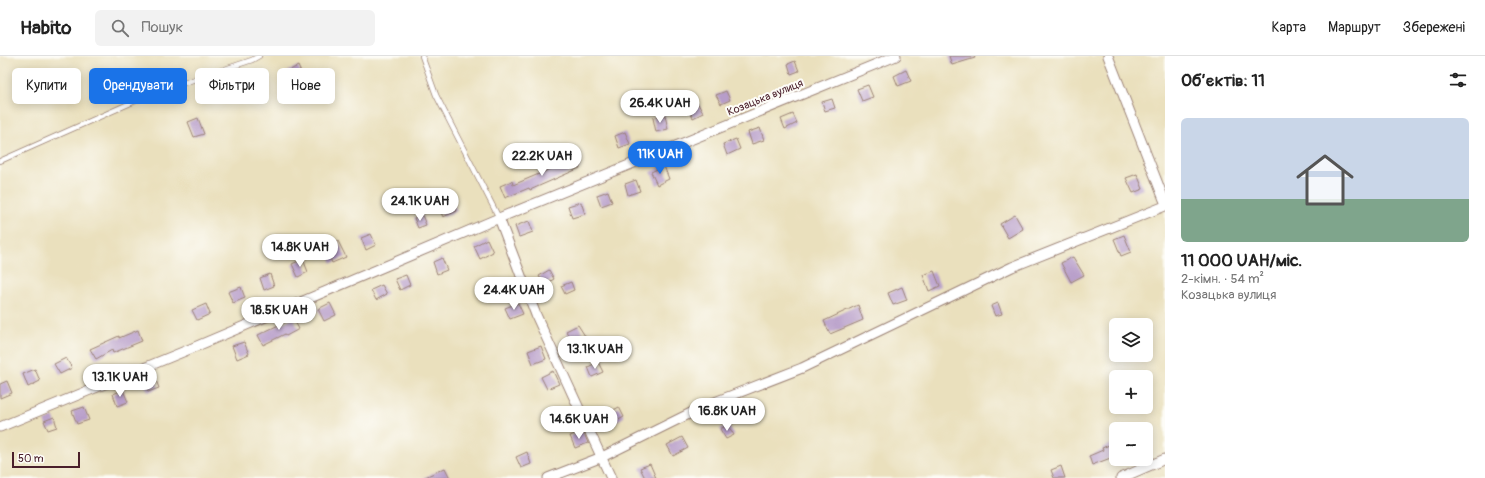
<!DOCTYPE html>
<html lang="uk">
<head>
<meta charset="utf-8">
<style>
	body { margin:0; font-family:Pangolin,sans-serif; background:#f2f2f2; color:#222; height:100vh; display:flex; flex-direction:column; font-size:15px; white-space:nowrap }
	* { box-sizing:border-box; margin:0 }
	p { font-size:13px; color:#767676 }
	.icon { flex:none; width:22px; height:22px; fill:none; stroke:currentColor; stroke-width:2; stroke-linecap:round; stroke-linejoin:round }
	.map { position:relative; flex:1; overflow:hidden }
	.drawer { display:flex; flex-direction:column; background:#fff; width:320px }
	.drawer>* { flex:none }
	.guide { position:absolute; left:12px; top:12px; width:380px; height:36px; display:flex; gap:8px }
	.fabs { position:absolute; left:1109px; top:262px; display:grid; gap:8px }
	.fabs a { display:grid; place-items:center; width:44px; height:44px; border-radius:6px; background:#fff; box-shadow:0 2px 10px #0003; font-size:20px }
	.scale { position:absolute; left:12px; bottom:10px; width:68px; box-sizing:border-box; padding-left:4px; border:2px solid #4a1f2b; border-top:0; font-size:11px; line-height:14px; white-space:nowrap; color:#4a1f2b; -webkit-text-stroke:3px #fdfcf7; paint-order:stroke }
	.price { position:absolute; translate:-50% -34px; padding:0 9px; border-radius:14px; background:#fff; color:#222; font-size:13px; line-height:26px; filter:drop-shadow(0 1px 2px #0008) }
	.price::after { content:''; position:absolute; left:50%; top:24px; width:12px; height:9px; margin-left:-6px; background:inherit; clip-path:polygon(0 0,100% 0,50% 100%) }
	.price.selected { background:#1a73e8; color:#fff }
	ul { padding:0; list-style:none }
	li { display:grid; align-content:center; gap:8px; height:212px; padding:0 16px }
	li+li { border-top:1px solid #e0e0e0 }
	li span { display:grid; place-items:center; height:124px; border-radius:6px; color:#555 }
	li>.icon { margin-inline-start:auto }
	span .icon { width:72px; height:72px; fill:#fffc; stroke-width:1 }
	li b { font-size:17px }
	h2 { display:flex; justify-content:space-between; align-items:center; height:48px; padding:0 16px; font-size:17px }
	.pill { padding:0 14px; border-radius:6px; background:#fff; box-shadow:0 2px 10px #0003; font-size:14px; line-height:36px }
	.pill.selected { background:#1a73e8; color:#fff }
	header { display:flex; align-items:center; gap:24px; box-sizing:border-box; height:56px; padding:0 20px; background:#fff; border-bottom:1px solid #e0e0e0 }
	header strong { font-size:19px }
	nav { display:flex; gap:22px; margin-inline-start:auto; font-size:14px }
	.search { width:280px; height:36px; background:#f2f2f2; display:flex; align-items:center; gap:10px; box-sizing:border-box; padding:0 14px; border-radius:6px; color:#767676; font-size:15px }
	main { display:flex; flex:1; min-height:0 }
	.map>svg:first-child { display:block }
	.building { fill:#b79dc9 }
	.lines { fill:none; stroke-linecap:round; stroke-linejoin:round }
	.service-casing { stroke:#9a8074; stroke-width:6 }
	.minor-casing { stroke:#9a8074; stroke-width:11 }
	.service { stroke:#fff; stroke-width:4.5 }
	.minor { stroke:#fff; stroke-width:9 }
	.labels { text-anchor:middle; stroke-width:4; stroke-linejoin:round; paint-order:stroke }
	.street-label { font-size:11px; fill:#4a1f2b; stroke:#fdfcf7 }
</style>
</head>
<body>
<header>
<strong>Habito</strong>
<div class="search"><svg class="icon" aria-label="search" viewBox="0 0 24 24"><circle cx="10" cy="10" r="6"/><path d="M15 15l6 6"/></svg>Пошук</div>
<nav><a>Карта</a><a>Маршрут</a><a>Збережені</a></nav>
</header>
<main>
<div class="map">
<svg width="1165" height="422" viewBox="0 0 1165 422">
	<rect width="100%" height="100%" fill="#fdfcf7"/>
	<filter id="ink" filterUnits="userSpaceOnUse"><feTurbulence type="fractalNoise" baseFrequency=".025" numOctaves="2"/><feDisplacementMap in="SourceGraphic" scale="8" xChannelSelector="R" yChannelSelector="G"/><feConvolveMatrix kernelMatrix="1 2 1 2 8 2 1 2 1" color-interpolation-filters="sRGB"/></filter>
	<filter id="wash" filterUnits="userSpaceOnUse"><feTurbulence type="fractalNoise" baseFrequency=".012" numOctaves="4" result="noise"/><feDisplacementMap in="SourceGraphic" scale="16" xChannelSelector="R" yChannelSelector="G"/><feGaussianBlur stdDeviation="0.9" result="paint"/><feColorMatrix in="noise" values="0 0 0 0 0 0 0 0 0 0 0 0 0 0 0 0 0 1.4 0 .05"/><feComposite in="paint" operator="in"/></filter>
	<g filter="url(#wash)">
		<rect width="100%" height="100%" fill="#eae0bd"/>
		<g id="blocks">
			<path class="building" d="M949 0H974L975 2 952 9Z
				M795 5 799 15 791 18 788 8Z
				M298 10 304 23 294 27 288 15Z
				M906 14 911 25 898 30 894 20Z
				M250 21 256 35 240 42 234 29Z
				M868 29 873 41 862 45 857 33Z
				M726 35 730 44 721 48 716 39Z
				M832 43 835 52 825 55 822 46Z
				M697 46 703 57 693 62 687 51Z
				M793 58 797 67 785 73 781 63Z
				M665 59 668 73 656 76 653 62Z
				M198 62 204 78 194 81 188 66Z
				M760 72 764 84 752 88 748 76Z
				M625 76 630 88 619 92 615 80Z
				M736 83 740 93 727 99 723 88Z
				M574 97 580 112 530 134 529 132 505 142 500 130 512 125 513 129 567 106 564 101Z
				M664 110 669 123 657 129 651 116Z
				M1137 118 1143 133 1133 137 1126 122Z
				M636 124 640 135 628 139 625 128Z
				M608 135 612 146 601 150 597 139Z
				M452 145 457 155 443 161 438 150Z
				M581 146 585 158 572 162 568 150Z
				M422 159 426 169 418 172 414 162Z
				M1015 159 1023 173 1008 182 1000 168Z
				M529 165 533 176 519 181 515 170Z
				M371 178 376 189 366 194 361 182Z
				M1124 179 1131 196 1121 200 1114 183Z
				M487 183 493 196 480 203 474 190Z
				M338 185 346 201 332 207 325 191Z
				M1073 201 1084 219 1071 226 1061 207Z
				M442 202 447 214 437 218 433 206Z
				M303 203 308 216 298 221 292 208Z
				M549 214 554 223 544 229 539 220Z
				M934 215 940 230 929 235 923 219Z
				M270 218 274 230 264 234 260 222Z
				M406 219 410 229 400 234 395 223Z
				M571 226 574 234 565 238 561 230Z
				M382 229 387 238 376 244 371 234Z
				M241 231 245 242 233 247 228 236Z
				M902 231 907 244 893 249 888 237Z
				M330 247 336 259 324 265 318 253Z
				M518 247 523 258 510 263 505 252Z
				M998 247 1002 258 995 260 991 250Z
				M206 248 210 258 197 264 192 254Z
				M858 249 863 264 830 278 824 265Z
				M293 262 299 273 286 280 285 278 263 289 258 279Z
				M578 269 585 280 572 287 566 275Z
				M138 274 142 285 113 297 112 294 96 303 90 293 119 280V282Z
				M244 286 249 298 237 303 232 290Z
				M541 290 546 303 533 308 528 295Z
				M66 302 72 312 60 318 54 308Z
				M598 306 603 316 592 321 588 311Z
				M35 313 40 325 28 331 23 318Z
				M553 315 559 328 547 333 541 321Z
				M154 319 159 332 148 336 143 324Z
				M7 325 12 337 0 342V328Z
				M123 334 128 346 117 350 113 338Z
				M84 351 89 364 77 368 72 355Z
				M619 351 624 361 613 367 608 357Z
				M54 361 57 371 48 374 44 365Z
				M728 369 734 379 726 383 720 373Z
				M583 375 588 387 575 392 570 380Z
				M682 381 688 392 673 400 667 389Z
				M1114 387 1116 392V400L1092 409 1089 400 1103 394 1102 392Z
				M527 396 531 408 521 412 516 401Z
				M650 408 656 422H645L640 412Z
				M1061 410 1065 422H1054L1051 414Z
				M445 412 450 422H423Z"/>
		</g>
	</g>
	<g filter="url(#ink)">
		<use href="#blocks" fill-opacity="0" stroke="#9a8074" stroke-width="1"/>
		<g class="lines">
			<g class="service-casing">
				<path id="service" d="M422 0 436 39 499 162
					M0 105 151 38 252 4 259 0"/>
			</g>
			<g class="minor-casing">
				<path id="minor" d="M1108 0 1165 146
					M499 162 536 259 611 422
					M0 371 190 293 499 162 896 0
					M548 422 602 401 707 349 802 312 1012 211 1165 150
					M1121 422 1165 403"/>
			</g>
			<use href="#service" class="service"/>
			<use href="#minor" class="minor"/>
		</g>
	</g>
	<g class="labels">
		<g class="street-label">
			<text transform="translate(765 41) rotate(-22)" y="4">Козацька вулиця</text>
		</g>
	</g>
</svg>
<div class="fabs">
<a><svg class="icon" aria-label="layers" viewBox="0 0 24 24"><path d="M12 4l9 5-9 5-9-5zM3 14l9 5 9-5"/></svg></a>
<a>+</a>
<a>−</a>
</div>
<div class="scale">50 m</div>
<b class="price" style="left:660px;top:68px">26.4K UAH</b>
<b class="price selected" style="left:660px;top:119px">11K UAH</b>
<b class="price" style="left:542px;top:121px">22.2K UAH</b>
<b class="price" style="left:420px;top:166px">24.1K UAH</b>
<b class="price" style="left:300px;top:212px">14.8K UAH</b>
<b class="price" style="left:514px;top:255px">24.4K UAH</b>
<b class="price" style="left:279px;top:275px">18.5K UAH</b>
<b class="price" style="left:595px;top:314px">13.1K UAH</b>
<b class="price" style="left:120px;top:342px">13.1K UAH</b>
<b class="price" style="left:727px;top:376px">16.8K UAH</b>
<b class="price" style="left:579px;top:384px">14.6K UAH</b>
<div class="guide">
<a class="pill">Купити</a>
<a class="pill selected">Орендувати</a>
<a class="pill">Фільтри</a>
<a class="pill">Нове</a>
</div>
</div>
<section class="drawer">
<h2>Об’єктів: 11<svg class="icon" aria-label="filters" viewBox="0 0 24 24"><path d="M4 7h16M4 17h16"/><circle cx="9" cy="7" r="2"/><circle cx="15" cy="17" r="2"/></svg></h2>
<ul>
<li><span style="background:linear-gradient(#c9d6e8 65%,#7fa58c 0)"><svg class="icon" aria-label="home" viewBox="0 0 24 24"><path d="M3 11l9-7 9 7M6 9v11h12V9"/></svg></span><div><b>11 000 UAH/міс.</b><p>2-кімн. · 54 m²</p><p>Козацька вулиця</p></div></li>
</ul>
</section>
</main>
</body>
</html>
